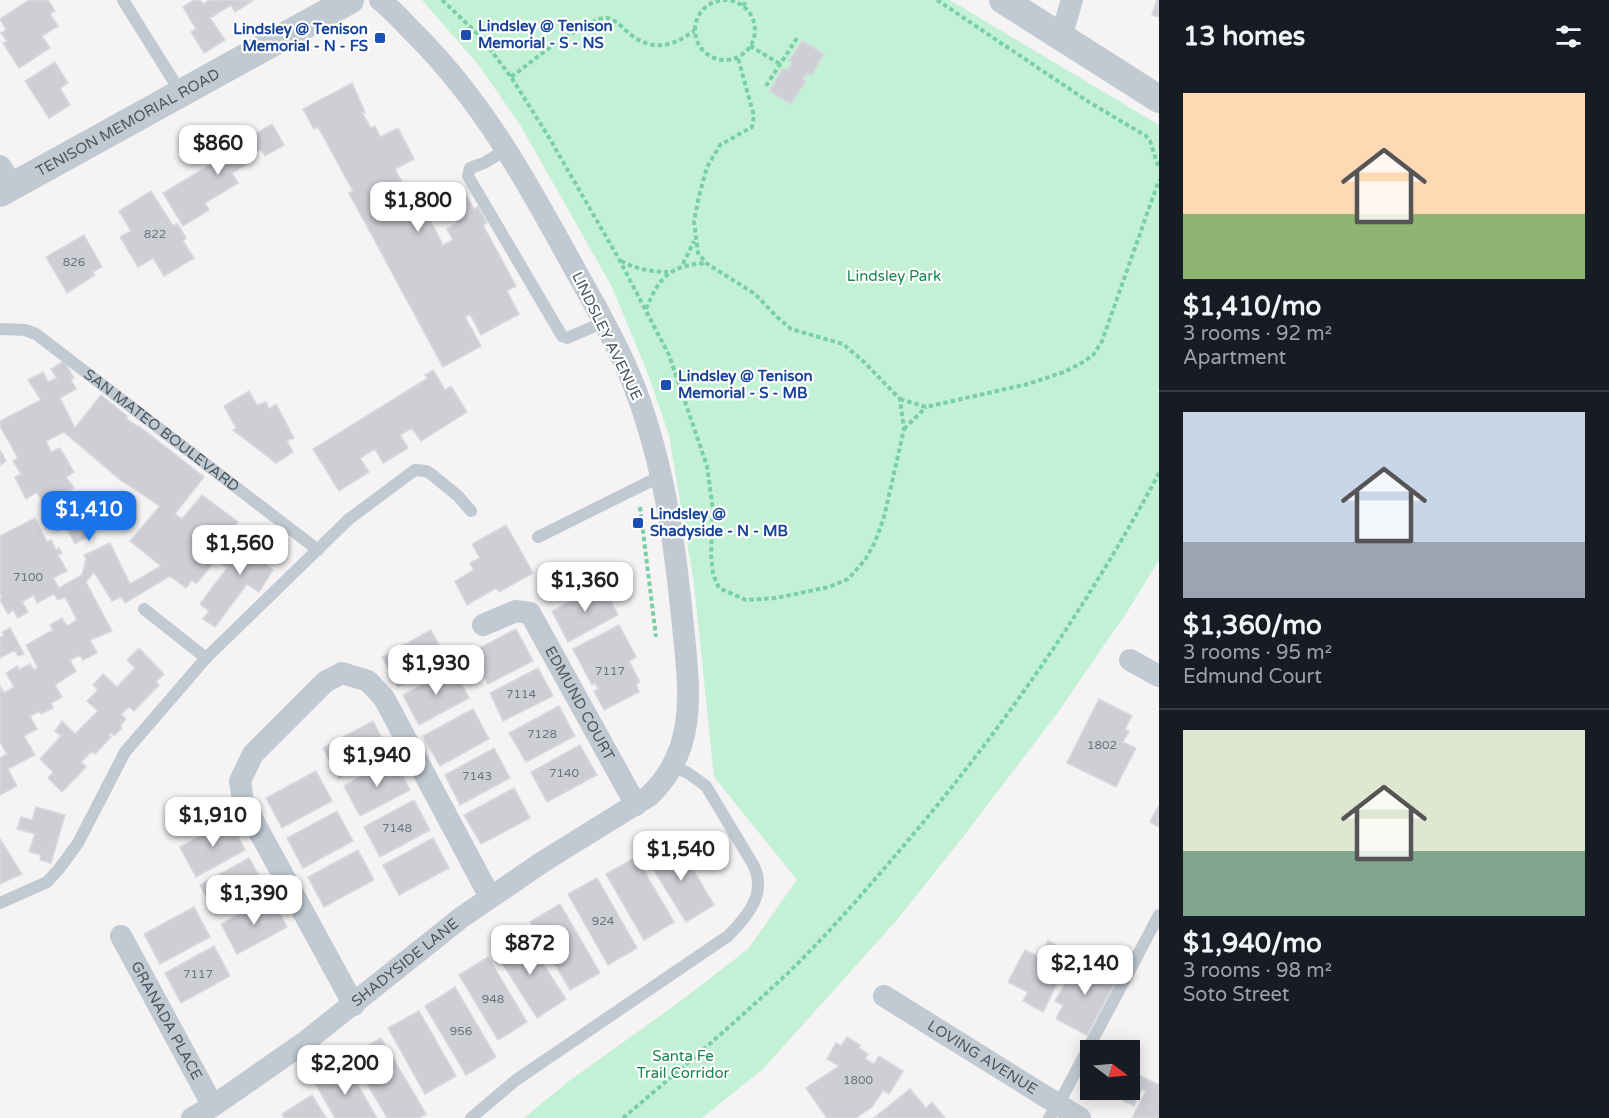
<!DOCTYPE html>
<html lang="en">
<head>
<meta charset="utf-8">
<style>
	body { margin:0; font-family:"Varela Round",sans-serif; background:#242831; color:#f1f3f6; height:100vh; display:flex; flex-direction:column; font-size:22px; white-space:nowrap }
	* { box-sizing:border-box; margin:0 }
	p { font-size:20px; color:#9ea1a6 }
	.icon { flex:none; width:33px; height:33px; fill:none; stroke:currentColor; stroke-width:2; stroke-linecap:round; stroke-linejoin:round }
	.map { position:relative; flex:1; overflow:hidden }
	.drawer { display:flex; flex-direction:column; background:#171b24; width:450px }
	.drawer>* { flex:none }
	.needle { width:39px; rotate:106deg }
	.tools { position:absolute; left:1080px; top:1040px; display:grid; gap:12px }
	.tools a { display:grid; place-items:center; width:60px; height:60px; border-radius:0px; background:#171b24; box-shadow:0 3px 15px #0003; font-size:30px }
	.price { position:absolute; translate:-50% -51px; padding:0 14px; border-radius:12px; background:#fff; color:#222; font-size:20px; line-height:39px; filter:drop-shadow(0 2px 3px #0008) }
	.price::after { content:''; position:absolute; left:50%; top:36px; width:18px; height:14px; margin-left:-9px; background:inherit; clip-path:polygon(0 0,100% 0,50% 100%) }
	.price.on { background:#1a73e8; color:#fff }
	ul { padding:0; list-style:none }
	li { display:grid; align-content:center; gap:12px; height:318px; padding:0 24px }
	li+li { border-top:2px solid #363941 }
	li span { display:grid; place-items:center; height:186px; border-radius:0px; color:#555 }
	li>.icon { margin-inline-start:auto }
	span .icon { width:108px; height:108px; fill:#fffc; stroke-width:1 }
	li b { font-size:26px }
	h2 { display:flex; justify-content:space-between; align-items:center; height:72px; padding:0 24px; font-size:26px }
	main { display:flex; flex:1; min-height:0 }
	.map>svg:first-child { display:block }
	.green { fill:#c3f1d5 }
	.building { fill:#cdcfd5; stroke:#d7d9de; stroke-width:1.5 }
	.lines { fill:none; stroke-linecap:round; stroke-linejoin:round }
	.path { stroke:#7ad0a6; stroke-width:4; stroke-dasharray:4.5 3; stroke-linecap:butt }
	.service { stroke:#c1cad2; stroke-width:12 }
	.minor { stroke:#c1cad2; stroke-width:22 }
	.tertiary { stroke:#c1cad2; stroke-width:28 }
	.transit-dot { fill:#1a4fb4; stroke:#fff; stroke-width:2 }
	.labels { text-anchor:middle; stroke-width:4.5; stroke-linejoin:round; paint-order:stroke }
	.number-label { font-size:12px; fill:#6b747e }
	.transit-label { font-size:15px; font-weight:bold; fill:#164399; stroke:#fff; text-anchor:start }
	.street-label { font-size:15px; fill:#4a5661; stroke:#fff }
	.park-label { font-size:15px; fill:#17864f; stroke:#fff }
</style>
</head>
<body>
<main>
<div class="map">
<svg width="1159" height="1118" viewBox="0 0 1159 1118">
	<rect width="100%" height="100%" fill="#f5f3f3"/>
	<path class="green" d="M422 0H950L1159 125V560L1127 612 1056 715 966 833 896 921 763 1069 702 1118H524L569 1081 678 1003 748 949 797 880 714 777 694 584 669 435 648 374 612 287 519 123 477 63Z"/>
	<path class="building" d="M29 0H48L55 11 50 14 58 26 42 36 50 48 19 68 3 43 7 41 1 33 6 30 0 19Z
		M194 0H200L203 4 210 0H254L235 12 231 5 210 18 225 40 204 53 191 32 196 29 183 7Z
		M1157 0 1159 1V17L1152 15Z
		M802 41 824 54 811 76 807 73 803 79 806 81 791 104 769 91 783 68 787 70 792 62 789 60Z
		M55 62 68 83 60 88 70 105 49 118 25 81Z
		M352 83 365 112 362 113 371 128 375 126 380 137 398 128 414 159 395 169 420 216 426 212 443 245 453 240 447 229 457 223 448 205 466 195 474 209 478 207 487 223 483 225 516 286 507 291 519 314 481 335 470 314 465 317 481 346 443 367 349 193 353 191 318 127 314 129 303 109Z
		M272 124 284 145 265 156 261 149 242 160 245 165 232 173 238 183 205 203 209 210 183 226 163 193 233 151 231 148Z
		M151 191 173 226 177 223 186 238 183 241 194 258 164 276 153 258 138 267 120 237 131 231 119 211Z
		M84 235 102 267 93 272 95 275 67 293 46 257Z
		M64 361 74 378 71 379 76 389 60 398 75 428 101 395 127 416 126 418 137 426H140V427L204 477 175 514 182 519 202 495 238 522 230 533 235 537 196 584 192 580 186 588 170 576 125 603 121 597 112 601 94 572 86 582 112 631 90 640 97 653 83 660 80 655 70 660 76 671 55 685 62 697 51 703 53 708 41 714 40 711 30 716 37 729 24 736 35 755 8 769 17 786 0 795V758L7 754 0 742V686L4 693 14 687 6 673 17 666 19 670 30 664 34 670 38 668 26 645 53 630 50 625 62 618 67 626 77 620 65 597 58 600 54 594 37 603 34 595 22 602 28 612 18 618 13 610 8 614 0 600 2 597 0 594V536L35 518 47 542 51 540 56 550 59 548 62 553 58 555 67 571 53 578 59 588 82 575 86 559 84 555 110 543 130 584 161 566 130 541 160 506 119 479 64 432 46 441 51 452 60 448 74 472 66 477 74 488 65 493 83 524 88 522 95 533 75 544 66 527 57 531 37 492 26 499 15 477 21 474 13 461 18 458 0 426V421L41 400 28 380 43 372 48 382 57 378 51 369Z
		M433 370 445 390 451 386 467 412 421 441 412 428 400 435 408 448 383 463 375 449 360 458 369 472 339 491 313 449 428 378 425 375Z
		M249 391 257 405 266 402 269 409 276 404 294 438 287 441 293 452 276 463 233 430 236 428 224 406Z
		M0 450 6 461 0 465Z
		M506 525 533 573 499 592 496 588 467 605 455 581 474 570 470 563 480 558 472 544Z
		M258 527 276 541 268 551 274 555 266 565 273 570 259 592 247 584 215 627 203 619 209 611 200 604 227 568 222 564 230 553 235 557Z
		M602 585 618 615 568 642 552 611Z
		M619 625 636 657 629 661 640 682 636 684 639 692 604 710 594 691 598 689 595 683 592 685 573 649Z
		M10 628 24 654 18 656 15 650 0 658V638L4 635 2 632Z
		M516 629 533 661 488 684 472 652Z
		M431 630 447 660 398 687 382 657Z
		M139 648 164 674 156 682 159 685 134 711 129 707 121 714 126 719 120 726 122 728 114 736 111 733 109 735 111 737 95 754 92 751 81 762 86 767 62 792 48 778 53 772 40 759 61 736 55 731 62 721 75 734 98 711 87 701 98 690 93 685 103 674 117 687 135 668 127 660Z
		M453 668 469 698 419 725 403 695Z
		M538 668 553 696 503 721 490 693Z
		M1099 699 1132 716 1125 729 1129 731 1123 742 1136 748 1116 787 1067 763Z
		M559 706 575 736 526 762 509 733Z
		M473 709 489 739 440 766 423 736Z
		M373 721 388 751 339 778 323 748Z
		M580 745 597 775 547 802 531 772Z
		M494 748 510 778 460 805 445 775Z
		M393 759 410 790 360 816 344 786Z
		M316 771 332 801 282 828 266 798Z
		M514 788 530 818 481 844 464 815Z
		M414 800 430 830 380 857 364 827Z
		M1159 805V827L1150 822Z
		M36 807 65 815 51 863 40 860 41 855 29 852 35 834 17 829 21 817 32 820Z
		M337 811 353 841 303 868 287 838Z
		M230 820 245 850 196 877 180 847Z
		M433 838 449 868 399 895 383 865Z
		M0 839 22 874 0 884Z
		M676 841 714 905 686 922 647 859Z
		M358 850 374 880 324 907 308 877Z
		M636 857 674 922 644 940 606 874Z
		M249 858 266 888 216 915 200 885Z
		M597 878 637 948 608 965 568 894Z
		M271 897 287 927 237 954 221 924Z
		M560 904 600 973 570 990 530 922Z
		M194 907 210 937 160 964 144 934Z
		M523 933 566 999 537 1018 495 952Z
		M1048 941 1067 951 1058 968 1063 971 1043 1012 1023 1001 1028 992 1008 982 1025 950 1039 957Z
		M214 946 230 976 181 1003 165 973Z
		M488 957 527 1022 498 1040 459 975Z
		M1095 963 1119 975 1087 1035 1056 1019 1063 1005 1055 1001 1077 964 1091 972Z
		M455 987 496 1057 466 1075 425 1006Z
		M419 1011 456 1076 425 1094 388 1028Z
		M847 1037 860 1045 859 1048 868 1054 865 1059 874 1064 879 1056 903 1071 889 1094 883 1090 872 1107 856 1118H827L806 1088 839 1066 827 1059 836 1043 841 1046Z
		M381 1038 426 1114 419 1118H387L351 1056Z
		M346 1065 377 1118H335L315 1083Z
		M1133 1072 1159 1085V1118H1132L1146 1091 1142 1089 1134 1106 1120 1099 1124 1089H1130V1079Z
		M910 1089 926 1108 932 1102 945 1118H874Z
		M312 1095 326 1118H284L282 1114Z"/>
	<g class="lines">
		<path class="path" d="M442 0 480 36 511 77 547 134 620 261 669 355 707 466 713 510 711 555 713 574 719 588 746 600 776 598 829 587 848 579 865 560 875 542 884 517 904 429 900 399 863 361 843 344 791 329 777 317 755 294 706 263 698 253 694 221 699 196 707 167 720 145 752 127 754 116 738 58
			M937 0 1089 102 1146 136 1150 141 1159 169
			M695 30a30 30 0 1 1 60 0a30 30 0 1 1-60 0Z
			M743 6 747 0
			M750 46 780 64
			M511 77C537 58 553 43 583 27 589 24 596 19 604 18 615 17 623 29 631 35 654 52 673 46 694 31
			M766 86 797 38
			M621 261C636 269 651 272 668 272
			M683 264 694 241
			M646 309C659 277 671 265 706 263
			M900 399 926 407 1028 384 1064 372 1085 361 1094 354 1102 341 1159 180
			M904 429 926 407
			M640 507 656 637
			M623 1118C680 1070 736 1022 790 971 829 933 865 891 900 850 999 734 1087 608 1159 473"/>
		<g class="service">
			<path d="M123 0 181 93"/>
			<path d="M507 149 484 163 470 168 468 176 562 336 567 338 604 322"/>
			<path id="s1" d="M0 329 25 330 36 334 318 550"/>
			<path d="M538 537 661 476"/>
			<path d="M144 609 206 658"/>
			<path d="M0 903 47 882 59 869 78 843 125 752 206 658 349 519 415 470 426 471 431 474 458 496 471 511"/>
			<path d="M471 1118 516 1080 728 936C747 917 767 894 754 866L706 786 688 773 673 766"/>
			<path d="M1049 1118 1058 1105 1159 915"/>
		</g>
		<g class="minor">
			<path d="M1061 37 1072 0"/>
			<path d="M0 166 13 186"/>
			<path id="s2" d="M483 625 516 611 530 613 636 805"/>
			<path d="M1130 660 1159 676"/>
			<path id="s3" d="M121 936 213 1106"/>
			<path id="s4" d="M884 996 1080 1118"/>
			<path d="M354 1005 243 802 240 781 253 754 325 682 342 673 368 681 384 698 490 897"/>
			<path id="s5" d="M192 1118 213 1106 305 1042 462 917 544 861 649 796C699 749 689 687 683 626 676 555 667 485 645 417 629 364 600 314 573 266 527 182 484 103 416 35 404 23 393 10 380 0"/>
		</g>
		<g class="tertiary">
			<path d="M1003 0 1159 99"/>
			<path id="s6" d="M0 193 350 0"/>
		</g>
	</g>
	<g class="transit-dot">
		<rect x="460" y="29" width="12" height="12" rx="3"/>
		<rect x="374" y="32" width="12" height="12" rx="3"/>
		<rect x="660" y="379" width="12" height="12" rx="3"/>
		<rect x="632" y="517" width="12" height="12" rx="3"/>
	</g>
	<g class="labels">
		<g class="number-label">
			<text x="155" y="238">822</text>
			<text x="74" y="266">826</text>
			<text x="28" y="581">7100</text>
			<text x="610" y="675">7117</text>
			<text x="521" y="698">7114</text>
			<text x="542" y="738">7128</text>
			<text x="1102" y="749">1802</text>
			<text x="564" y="777">7140</text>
			<text x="477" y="780">7143</text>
			<text x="397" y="832">7148</text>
			<text x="603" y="925">924</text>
			<text x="198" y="978">7117</text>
			<text x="493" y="1003">948</text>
			<text x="461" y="1035">956</text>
			<text x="858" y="1084">1800</text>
		</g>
		<g class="transit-label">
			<text x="478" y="31">Lindsley @ Tenison<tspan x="478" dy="17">Memorial - S - NS</tspan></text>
			<text x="368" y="34" text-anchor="end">Lindsley @ Tenison<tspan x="368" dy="17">Memorial - N - FS</tspan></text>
			<text x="678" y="381">Lindsley @ Tenison<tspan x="678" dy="17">Memorial - S - MB</tspan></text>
			<text x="650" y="519">Lindsley @<tspan x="650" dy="17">Shadyside - N - MB</tspan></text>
		</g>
		<g class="street-label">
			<text dy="5" stroke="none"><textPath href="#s6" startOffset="146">TENISON MEMORIAL ROAD</textPath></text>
			<text transform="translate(607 336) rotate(64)" y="5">LINDSLEY AVENUE</text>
			<text dy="5" stroke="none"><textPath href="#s1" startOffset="195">SAN MATEO BOULEVARD</textPath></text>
			<text dy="5" stroke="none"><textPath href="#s2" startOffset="153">EDMUND COURT</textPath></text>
			<text dy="5" stroke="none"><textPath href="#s5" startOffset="264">SHADYSIDE LANE</textPath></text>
			<text dy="5" stroke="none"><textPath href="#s3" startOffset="96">GRANADA PLACE</textPath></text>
			<text dy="5" stroke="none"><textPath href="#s4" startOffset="116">LOVING AVENUE</textPath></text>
		</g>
		<g class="park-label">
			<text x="894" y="281">Lindsley Park</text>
			<text x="683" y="1061">Santa Fe<tspan x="683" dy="17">Trail Corridor</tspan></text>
		</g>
	</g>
</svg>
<div class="tools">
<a><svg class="needle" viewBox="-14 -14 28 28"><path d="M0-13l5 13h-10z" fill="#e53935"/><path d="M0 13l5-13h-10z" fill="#9ea1a6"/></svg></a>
</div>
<b class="price" style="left:218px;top:176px">$860</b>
<b class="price" style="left:418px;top:233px">$1,800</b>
<b class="price on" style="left:89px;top:542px">$1,410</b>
<b class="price" style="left:240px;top:576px">$1,560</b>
<b class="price" style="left:585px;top:613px">$1,360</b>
<b class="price" style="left:436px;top:696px">$1,930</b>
<b class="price" style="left:377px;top:788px">$1,940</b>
<b class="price" style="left:213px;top:848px">$1,910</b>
<b class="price" style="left:681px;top:882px">$1,540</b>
<b class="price" style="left:254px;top:926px">$1,390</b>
<b class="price" style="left:530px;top:976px">$872</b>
<b class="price" style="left:1085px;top:996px">$2,140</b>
<b class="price" style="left:345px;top:1096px">$2,200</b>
</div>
<section class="drawer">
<h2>13 homes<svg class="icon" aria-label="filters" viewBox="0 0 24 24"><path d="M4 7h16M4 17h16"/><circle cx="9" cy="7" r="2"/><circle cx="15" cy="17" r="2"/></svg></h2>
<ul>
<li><span style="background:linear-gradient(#ffd9b3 65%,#8fb573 0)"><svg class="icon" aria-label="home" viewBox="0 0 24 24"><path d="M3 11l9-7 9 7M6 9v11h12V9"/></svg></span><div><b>$1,410/mo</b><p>3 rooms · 92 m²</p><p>Apartment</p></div></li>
<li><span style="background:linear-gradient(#c9d6e8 70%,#9aa5b1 0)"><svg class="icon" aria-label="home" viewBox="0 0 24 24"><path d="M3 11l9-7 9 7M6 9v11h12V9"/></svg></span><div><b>$1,360/mo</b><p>3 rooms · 95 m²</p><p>Edmund Court</p></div></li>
<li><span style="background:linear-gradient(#dfe7d0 65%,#7fa58c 0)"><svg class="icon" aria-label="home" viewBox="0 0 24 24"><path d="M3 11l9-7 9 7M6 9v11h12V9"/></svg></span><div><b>$1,940/mo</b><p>3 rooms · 98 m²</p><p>Soto Street</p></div></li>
</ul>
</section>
</main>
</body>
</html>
